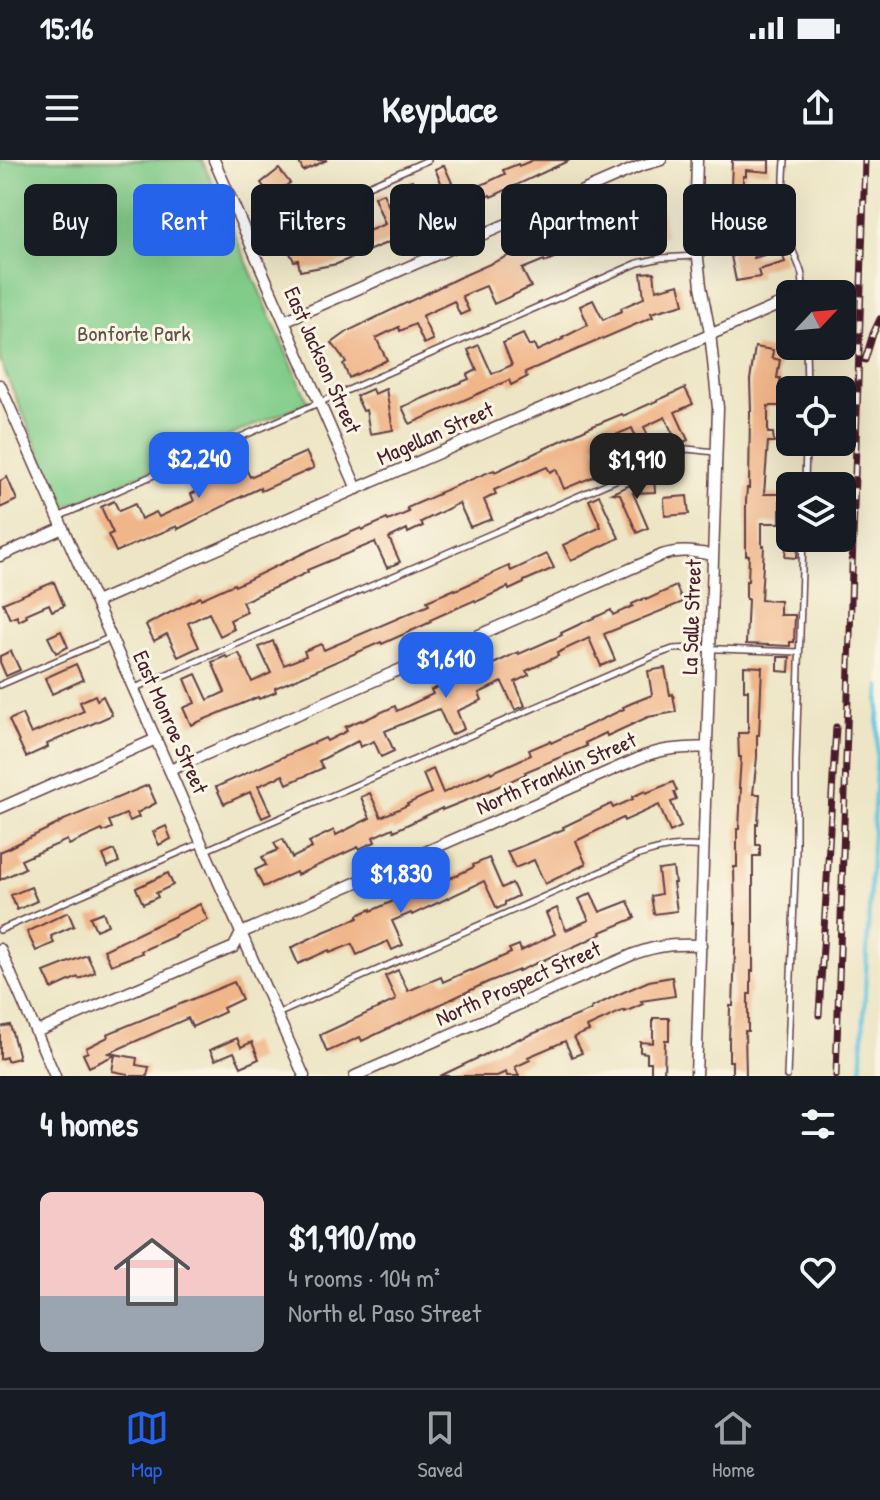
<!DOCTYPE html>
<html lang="en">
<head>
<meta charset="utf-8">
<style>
	body { margin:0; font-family:"Patrick Hand",sans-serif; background:#20242c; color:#f1f3f6; height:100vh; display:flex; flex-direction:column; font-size:30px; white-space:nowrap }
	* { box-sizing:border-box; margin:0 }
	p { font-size:26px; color:#9ea1a6 }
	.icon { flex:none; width:44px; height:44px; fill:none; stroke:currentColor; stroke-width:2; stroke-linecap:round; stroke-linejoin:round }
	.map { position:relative; height:916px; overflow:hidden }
	.panel { display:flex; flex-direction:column; background:#171b24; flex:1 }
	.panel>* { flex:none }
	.banner { position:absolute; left:24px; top:24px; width:832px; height:72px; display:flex; gap:16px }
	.needle { width:52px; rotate:64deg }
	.buttons { position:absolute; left:776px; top:120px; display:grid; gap:16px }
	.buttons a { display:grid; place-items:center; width:80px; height:80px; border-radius:12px; background:#171b24; box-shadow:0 8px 32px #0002; font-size:40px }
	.price { position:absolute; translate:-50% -68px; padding:0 18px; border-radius:16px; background:#2563eb; color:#fff; font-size:26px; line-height:52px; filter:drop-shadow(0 2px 4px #0008) }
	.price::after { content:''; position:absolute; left:50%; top:48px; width:24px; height:18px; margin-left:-12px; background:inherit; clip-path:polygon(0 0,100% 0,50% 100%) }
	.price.current { background:#222; color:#fff }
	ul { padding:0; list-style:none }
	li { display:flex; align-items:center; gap:24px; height:200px; padding:0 40px }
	li span { display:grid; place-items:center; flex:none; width:224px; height:160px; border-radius:12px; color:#555 }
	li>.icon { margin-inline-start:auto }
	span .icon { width:96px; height:96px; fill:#fffc; stroke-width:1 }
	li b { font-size:34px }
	h2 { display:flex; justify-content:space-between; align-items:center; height:96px; padding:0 40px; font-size:34px }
	.tag { padding:0 28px; border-radius:12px; background:#171b24; box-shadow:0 8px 32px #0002; font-size:28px; line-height:72px }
	.tag.current { background:#2563eb; color:#fff }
	.status { display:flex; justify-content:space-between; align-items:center; height:56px; padding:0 40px; background:#171b24; direction:ltr }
	.status svg { height:22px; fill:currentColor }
	header { display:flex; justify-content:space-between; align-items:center; height:104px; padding:0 40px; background:#171b24; font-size:36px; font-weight:700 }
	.menu { display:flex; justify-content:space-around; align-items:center; height:112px; border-top:2px solid #363941; background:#171b24; font-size:22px; color:#9ea1a6 }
	.menu a { display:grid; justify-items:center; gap:4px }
	.menu .current { color:#2563eb }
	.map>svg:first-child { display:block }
	.green { fill:#81cc89; stroke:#66765a; stroke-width:2 }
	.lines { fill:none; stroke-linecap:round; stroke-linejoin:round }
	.stream { stroke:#62c5e0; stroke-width:4 }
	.building { fill:#f0b589 }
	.service-casing { stroke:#623d42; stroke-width:8 }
	.minor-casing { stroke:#623d42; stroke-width:13 }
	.service { stroke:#fff; stroke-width:5 }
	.minor { stroke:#fff; stroke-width:10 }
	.rail-casing { stroke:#4a1f2b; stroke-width:7 }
	.rail { stroke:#fcf5e5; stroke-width:4; stroke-dasharray:12; stroke-linecap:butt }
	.labels { text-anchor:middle; stroke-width:6; stroke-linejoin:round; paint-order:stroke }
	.park-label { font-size:22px; fill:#5a5347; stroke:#fcf5e5 }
	.street-label { font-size:22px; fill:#4a1f2b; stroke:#fcf5e5 }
</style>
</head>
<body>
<div class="status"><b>15:16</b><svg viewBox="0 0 49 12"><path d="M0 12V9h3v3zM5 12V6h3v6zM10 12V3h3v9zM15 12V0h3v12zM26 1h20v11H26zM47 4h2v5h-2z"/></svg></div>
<header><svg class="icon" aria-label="menu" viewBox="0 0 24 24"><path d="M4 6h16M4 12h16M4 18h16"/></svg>Keyplace<svg class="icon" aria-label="share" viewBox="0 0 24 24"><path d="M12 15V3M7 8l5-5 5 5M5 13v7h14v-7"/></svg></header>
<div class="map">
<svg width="880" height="916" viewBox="0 0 880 916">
	<rect width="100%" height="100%" fill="#fcf5e5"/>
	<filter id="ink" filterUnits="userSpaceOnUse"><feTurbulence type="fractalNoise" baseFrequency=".0125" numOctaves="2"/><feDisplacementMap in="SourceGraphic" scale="16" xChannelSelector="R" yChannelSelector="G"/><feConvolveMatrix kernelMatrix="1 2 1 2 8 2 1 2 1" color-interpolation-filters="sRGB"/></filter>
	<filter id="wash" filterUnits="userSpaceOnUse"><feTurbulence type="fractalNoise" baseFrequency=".006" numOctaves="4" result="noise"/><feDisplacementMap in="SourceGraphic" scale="32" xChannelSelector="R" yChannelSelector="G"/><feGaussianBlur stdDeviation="1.8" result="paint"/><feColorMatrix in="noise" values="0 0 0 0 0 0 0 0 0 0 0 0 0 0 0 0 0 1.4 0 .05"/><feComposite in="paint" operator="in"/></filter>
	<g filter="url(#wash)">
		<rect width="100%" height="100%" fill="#ede5c5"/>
		<path class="green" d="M0 0H202L308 242 64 348 0 201Z"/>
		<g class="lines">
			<path class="stream" d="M861 916 880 526"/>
		</g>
		<g id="blocks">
			<path class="building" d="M298 0H327L303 11Z
				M533 0H570L491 37 490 35 416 66 417 68 389 82 337 104 300 111 298 100 294 101 285 83 298 77 304 92 333 86 385 64 374 37 383 33 395 61 414 52 401 24 412 20 423 43 427 41 429 44 447 36 435 9 444 5 457 34 472 27 473 29 505 14 503 10 518 4 519 6Z
				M732 0H769V12L746 10V16H743V58H753L754 98 781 90 785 102 758 110 760 117 736 121 730 91V46H728L727 28H731Z
				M279 9 290 23 281 29 292 53 281 58 272 38 261 23Z
				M624 43 627 49 661 43 666 76 653 78 651 63 641 65 640 54 598 72 601 77 545 102 544 100 522 109 531 127 494 144 486 126 462 136 469 151 460 155 454 141 422 156 433 180 424 184 415 164 400 171 399 167 376 178 387 200 349 218 343 204 346 202 332 183 350 170 458 118 531 86 532 88 577 68 605 55 604 52Z
				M654 112 656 130 679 124 684 144 651 153 653 157 525 212 527 217 511 225 509 220 410 264 402 247 469 219 467 215 477 210 468 190 479 185 492 214 512 205 503 183 523 174 529 186 534 184 537 191 563 179 562 178 588 165 580 146 593 140 603 160 622 151 621 148 644 138 641 113Z
				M755 187 773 190 772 198 780 200 777 218H780L781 236H788V246H768V273H773L774 282H768L764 334H780V363H762V386H764L761 440 780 441V455H795L794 482H790V486L746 484 748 439H746V421H748L749 395H746V341L747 328H749L750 251H751L750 220Z
				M685 228 693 244 675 252 688 280 678 285 665 257 644 267 654 290 643 294 632 268 594 284 607 311 564 329 556 309 550 312 547 307 494 330 496 334 484 340 492 359 470 367 459 343 421 362 423 366 408 373 407 369 389 378 400 402 387 408 375 382 307 410 308 412 285 423 242 442 247 452 230 460 234 469 220 476 209 453 188 463 199 487 178 497 167 474 154 481 146 465 200 437 201 439 234 424 235 426 310 390 361 368 362 370 387 359 388 361 409 352 407 348 439 334 438 333 494 310 495 312 588 268 622 254 623 256Z
				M372 229 374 234 386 229 393 270 370 274 366 250 363 251 356 236Z
				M306 292 314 308 261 331 260 328 228 343V344L178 369 177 366 116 392 108 375 113 373 101 347 114 341 119 351 135 344 141 359 156 352 159 357 194 341 191 334 201 329 193 311 206 306 225 298 232 314 245 307 250 317Z
				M7 317 17 340 0 348V321Z
				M642 318H654L655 332 633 333 648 368 637 373 620 334 612 333 642 320Z
				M599 335 619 378 571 401 563 385 601 367 589 340Z
				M687 336 689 354 665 356 664 338Z
				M787 378H798L797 398 785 397Z
				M547 394 554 408 524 421V423L509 430 508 427 476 442 475 440 430 460 431 462 382 484 381 482 275 528 276 532 259 539 258 537 191 565 183 548 195 543 185 519 196 514 208 540 225 532 212 502 226 496 227 498 239 493 252 522 271 513 259 487 273 481 284 505 306 496 304 491 321 484 324 490 429 445 427 441 455 429 456 430 509 406 511 411Z
				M54 422 64 446 52 451 49 444 26 454 27 457 19 461 17 456 10 459 3 443Z
				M676 426 683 442 604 474 615 500 601 506 589 478 557 493 558 496 526 511 529 515 515 522 525 546 515 550 502 522 479 533 482 540 457 551 464 569 451 575 439 549 385 571 394 591 381 597 374 581 360 587 358 581 319 601 323 608 287 624 283 615 258 626 271 654 262 658 250 632 224 644 216 627 325 578 327 581 347 571 345 567 361 560 362 561 395 546 397 551 433 534 431 530 473 511 475 513 518 492 519 494 562 475 561 473 578 465 611 450 613 455 633 446 632 444 645 438 646 440Z
				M61 471 68 487 56 493 48 477Z
				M11 491 20 510 6 516 0 502V496Z
				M778 497H790L789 512 778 511Z
				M76 504 83 520 52 534 45 518Z
				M744 506 762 507 759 575H757V597L753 634H760L758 664H756V685H760V696H753V811H751V834H748V871H745L746 916H732V901H729V882L730 846H733L736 763H735L734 707H737V669H739L741 628H739L741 597H739L738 573H748V530H744Z
				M665 508 670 535 673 534 676 552 648 557 607 576 606 573 585 583 587 586 525 612 526 614 477 636 442 650V648L394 671 393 668 373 677 375 682 359 689 358 687 297 715 296 712 263 727 255 710 266 705 262 697 278 690 274 683 283 679 292 698 312 688 309 682 334 670 336 675 370 658 361 637 370 633 381 657 408 645 407 644 431 633 423 614 433 609 443 633 490 611 491 613 531 595 529 590 550 581 551 583 624 549 623 547 632 543 652 535 648 511Z
				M95 535 97 540 103 536 112 555 47 584 48 587 26 597 9 560 22 554 31 574 84 551 80 542Z
				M673 622 677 631 674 632 677 640 671 642 681 667 670 672 659 645 624 661 623 658 576 681 586 704 545 724 534 700 515 708 507 692 564 669 563 667 611 644 613 648 633 639 632 637 645 631 646 633Z
				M148 625 156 643 137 653 139 657 130 661 126 654 109 661 112 668 103 672 102 670 69 685 67 680 21 700 25 708 0 720V692L60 663 59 662Z
				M166 666 171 679 159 685 153 672Z
				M114 690 119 702 108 707 103 695Z
				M489 698 502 728 512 723 518 736 505 742V745L497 749 484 721 412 755 411 753 392 761 403 785 392 790 388 781 357 795 352 784 330 793 329 790 298 804 291 788 321 773 358 758V755L371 749V751L400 738 401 741 474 707 473 705Z
				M673 708 675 723H673L677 751 654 754 651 736 661 734 658 710Z
				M168 713 173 725 156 733 158 737 143 744 136 728Z
				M31 727 37 741 17 750 11 735Z
				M591 733 600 752 628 741 635 758 601 772 602 774 519 811V810L488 822 362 881 360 877 327 892 320 875 396 840 385 816 398 810 408 831 441 817 443 822 470 810 471 811 511 793 509 789 519 785 521 791 555 774 546 753 557 748 566 770 589 760 579 739Z
				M200 744 208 760 174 775 175 776 141 791 142 793 111 805 104 790Z
				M68 752 74 766 51 776 54 783 36 791 27 772Z
				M103 752 108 765 96 770 90 757Z
				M87 795 95 812 79 819 78 817 52 829 44 812Z
				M672 817 675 836 641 841 643 844 625 852 624 850 587 867 589 871 574 877 582 893 572 897 565 881 528 897 530 900 515 907 519 916H507L506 912 497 916H440L520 878V879L591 850V848L617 835 649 821Z
				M234 822 242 839 223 848 225 852 192 867 188 858 109 893 137 898 136 905 149 907 147 916H128V914L112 911 115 895 89 907 83 894 88 892 86 888 108 877 107 874Z
				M653 858H669V880H665L664 916H651V902H647V893L640 892V882L653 883Z
				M10 865 19 898 7 901 6 897 0 899V867Z
				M237 878 241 887 252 882 259 899 241 907 234 892 215 900 210 890Z"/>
		</g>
	</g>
	<g filter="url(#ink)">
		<use href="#blocks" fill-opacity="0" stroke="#623d42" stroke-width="2"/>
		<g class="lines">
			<g class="service-casing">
				<path id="service" d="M785 0C783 25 783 54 789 78 794 102 806 108 802 134
					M249 78 428 0
					M806 186 807 230
					M805 326 806 282
					M58 357 638 103 661 98 696 96
					M0 525 109 478
					M135 528 687 289 715 292
					M206 690 656 495 673 489 693 488 799 492
					M0 770 201 683
					M277 854 639 695C661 688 680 684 703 687
					M787 916 796 691V601L803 378"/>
			</g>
			<g class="minor-casing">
				<path id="minor" d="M214 0 357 329
					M284 161 640 6 661 0
					M0 225 304 916
					M0 396 63 368
					M96 442 790 140
					M170 610 662 395C680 389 695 392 713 395
					M0 648 156 579
					M0 789 55 916
					M36 872 234 787 241 773 637 599C662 588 680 588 707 587
					M355 916 634 794C659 785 675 784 701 785
					M696 916 718 248 710 173 701 126 695 70 697 0"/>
			</g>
			<use href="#service" class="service"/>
			<use href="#minor" class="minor"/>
			<g class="rail-casing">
				<path id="rail" d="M865 200 873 174 880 159
					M819 855 836 567
					M836 916 865 0"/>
			</g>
			<use href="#rail" class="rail"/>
		</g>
	</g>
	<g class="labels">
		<g class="park-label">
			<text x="134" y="181">Bonforte Park</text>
		</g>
		<g class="street-label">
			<text transform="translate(323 200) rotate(66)" y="8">East Jackson Street</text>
			<text transform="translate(435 273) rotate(-24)" y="8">Magellan Street</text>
			<text transform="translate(691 457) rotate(-88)" y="8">La Salle Street</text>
			<text transform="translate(171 562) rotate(66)" y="8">East Monroe Street</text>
			<text transform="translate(556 613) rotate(-24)" y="8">North Franklin Street</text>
			<text transform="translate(518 823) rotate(-24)" y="8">North Prospect Street</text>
		</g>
	</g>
</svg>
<div class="buttons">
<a><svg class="needle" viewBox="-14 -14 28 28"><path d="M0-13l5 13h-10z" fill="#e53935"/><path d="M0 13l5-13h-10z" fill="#9ea1a6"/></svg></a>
<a><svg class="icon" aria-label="locate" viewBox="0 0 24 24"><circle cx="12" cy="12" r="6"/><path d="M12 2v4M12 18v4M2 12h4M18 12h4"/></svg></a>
<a><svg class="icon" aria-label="layers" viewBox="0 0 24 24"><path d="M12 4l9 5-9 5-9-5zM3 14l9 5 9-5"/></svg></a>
</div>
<b class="price" style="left:199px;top:340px">$2,240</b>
<b class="price current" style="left:637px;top:341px">$1,910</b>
<b class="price" style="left:446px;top:540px">$1,610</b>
<b class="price" style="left:401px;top:755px">$1,830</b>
<div class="banner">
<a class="tag">Buy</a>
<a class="tag current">Rent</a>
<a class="tag">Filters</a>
<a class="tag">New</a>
<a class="tag">Apartment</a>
<a class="tag">House</a>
</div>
</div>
<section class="panel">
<h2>4 homes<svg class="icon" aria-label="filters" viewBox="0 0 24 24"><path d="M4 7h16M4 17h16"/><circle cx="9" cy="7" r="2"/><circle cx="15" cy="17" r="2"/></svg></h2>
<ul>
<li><span style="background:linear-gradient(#f6c9c9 65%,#9aa5b1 0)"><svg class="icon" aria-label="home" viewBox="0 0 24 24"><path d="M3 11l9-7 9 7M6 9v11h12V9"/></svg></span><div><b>$1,910/mo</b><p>4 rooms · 104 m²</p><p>North el Paso Street</p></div><svg class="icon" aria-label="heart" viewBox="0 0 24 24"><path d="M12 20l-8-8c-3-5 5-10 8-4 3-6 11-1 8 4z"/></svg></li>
</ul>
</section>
<nav class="menu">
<a class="current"><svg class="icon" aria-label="map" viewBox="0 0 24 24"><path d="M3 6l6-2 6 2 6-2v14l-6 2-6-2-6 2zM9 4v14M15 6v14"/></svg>Map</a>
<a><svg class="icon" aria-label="saved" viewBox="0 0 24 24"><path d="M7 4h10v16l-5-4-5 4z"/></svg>Saved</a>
<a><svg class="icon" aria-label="home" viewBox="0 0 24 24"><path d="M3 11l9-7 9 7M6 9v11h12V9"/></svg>Home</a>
</nav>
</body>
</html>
